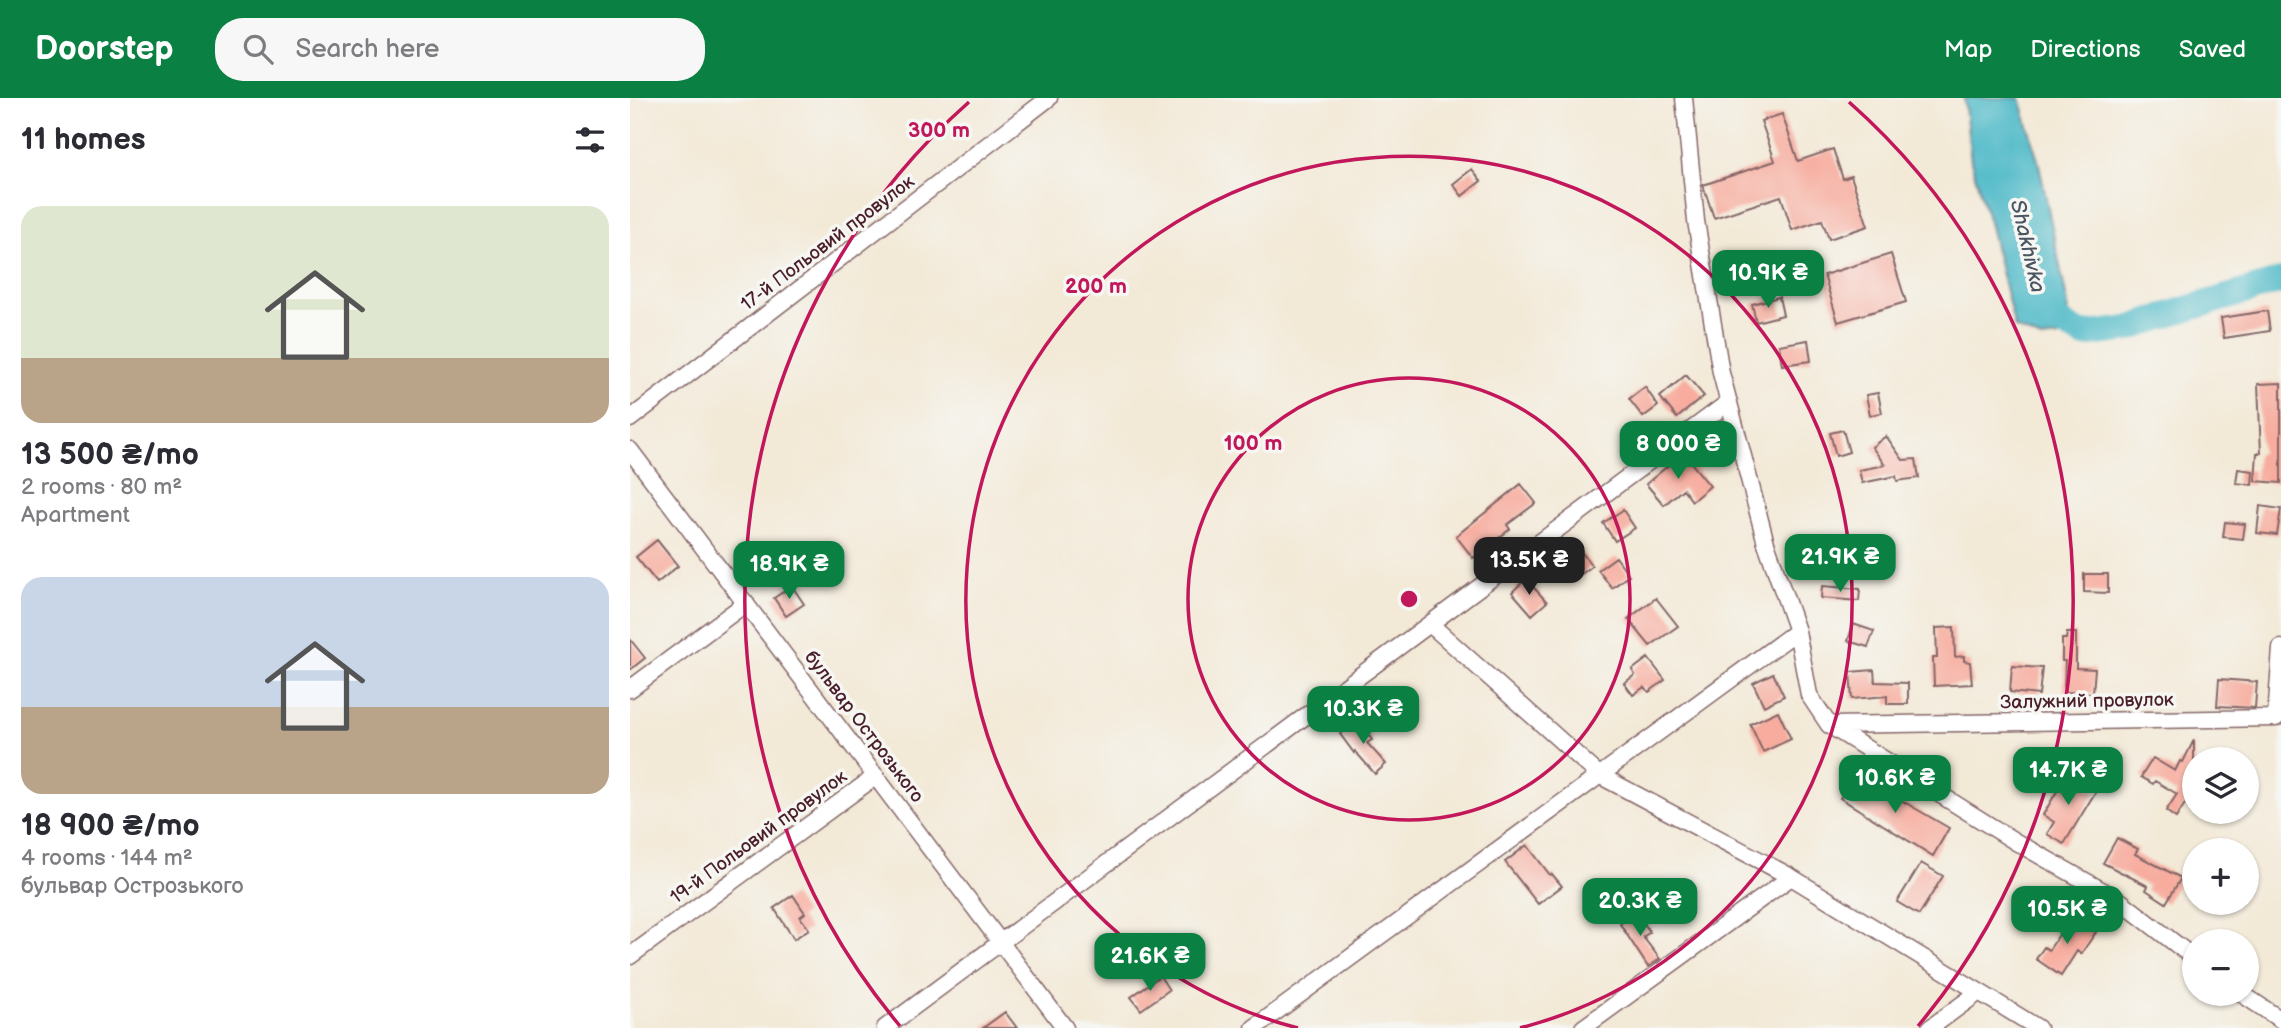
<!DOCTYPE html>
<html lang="en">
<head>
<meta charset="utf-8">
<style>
	body { margin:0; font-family:"Balsamiq Sans",sans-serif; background:#f7f7f7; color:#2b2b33; height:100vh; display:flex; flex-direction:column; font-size:26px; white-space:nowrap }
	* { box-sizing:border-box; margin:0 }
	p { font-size:23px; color:#7c7c81 }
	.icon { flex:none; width:38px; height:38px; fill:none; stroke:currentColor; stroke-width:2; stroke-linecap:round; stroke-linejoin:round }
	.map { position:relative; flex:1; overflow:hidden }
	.panel { display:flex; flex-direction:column; background:#fff; width:630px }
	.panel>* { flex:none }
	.fabs { position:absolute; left:1552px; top:649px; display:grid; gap:14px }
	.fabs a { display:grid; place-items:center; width:77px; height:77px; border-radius:50%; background:#fff; box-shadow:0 2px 5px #0004; font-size:35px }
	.price { position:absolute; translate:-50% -60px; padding:0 16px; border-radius:14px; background:#0b8043; color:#fff; font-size:23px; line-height:46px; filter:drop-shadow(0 2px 4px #0008) }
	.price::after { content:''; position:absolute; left:50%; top:42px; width:21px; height:16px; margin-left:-10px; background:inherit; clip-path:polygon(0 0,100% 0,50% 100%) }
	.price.current { background:#222; color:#fff }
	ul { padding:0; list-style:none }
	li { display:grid; align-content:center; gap:14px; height:371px; padding:0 21px }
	li span { display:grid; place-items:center; height:217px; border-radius:21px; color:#555 }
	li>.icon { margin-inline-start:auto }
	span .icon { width:126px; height:126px; fill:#fffc; stroke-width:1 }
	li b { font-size:30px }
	h2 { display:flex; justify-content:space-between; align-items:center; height:84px; padding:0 21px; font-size:30px }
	header { display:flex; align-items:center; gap:42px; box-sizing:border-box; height:98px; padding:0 35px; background:#0b8043; color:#fff }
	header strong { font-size:33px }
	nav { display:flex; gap:38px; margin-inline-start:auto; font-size:24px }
	.search { width:490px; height:63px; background:#f7f7f7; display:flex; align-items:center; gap:18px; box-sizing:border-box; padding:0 24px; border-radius:28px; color:#7c7c81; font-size:26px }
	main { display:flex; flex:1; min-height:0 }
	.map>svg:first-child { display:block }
	.water { fill:#4db9c8; stroke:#4c6c7a; stroke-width:2 }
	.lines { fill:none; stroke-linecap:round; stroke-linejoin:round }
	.river { stroke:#4db9c8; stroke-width:26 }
	.building { fill:#f7ac9e }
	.street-casing { stroke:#856667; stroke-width:19 }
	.street { stroke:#fff; stroke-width:16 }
	.ring { fill:none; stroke:#c2185b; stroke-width:3.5 }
	.labels { text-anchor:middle; stroke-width:7; stroke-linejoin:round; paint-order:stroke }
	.street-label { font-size:19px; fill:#4a1f2b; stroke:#f6f6f2 }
	.water-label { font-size:21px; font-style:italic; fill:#4b5562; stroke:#f6f6f2 }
	.centre { fill:#c2185b; stroke:#f6f6f2; stroke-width:3.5 }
	.ring-label { font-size:21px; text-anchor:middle; font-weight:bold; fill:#c2185b; stroke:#f6f6f2; stroke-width:7; stroke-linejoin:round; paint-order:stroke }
</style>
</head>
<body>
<header>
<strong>Doorstep</strong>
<div class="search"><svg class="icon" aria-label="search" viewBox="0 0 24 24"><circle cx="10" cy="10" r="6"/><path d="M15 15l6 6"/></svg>Search here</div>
<nav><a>Map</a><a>Directions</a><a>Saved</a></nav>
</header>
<main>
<section class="panel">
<h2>11 homes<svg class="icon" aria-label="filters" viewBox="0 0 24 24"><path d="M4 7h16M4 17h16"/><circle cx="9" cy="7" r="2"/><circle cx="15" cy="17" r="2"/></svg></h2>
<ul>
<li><span style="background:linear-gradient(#dfe7d0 70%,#b9a48a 0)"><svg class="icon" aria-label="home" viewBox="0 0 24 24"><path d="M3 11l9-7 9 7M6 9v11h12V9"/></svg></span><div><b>13 500 ₴/mo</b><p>2 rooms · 80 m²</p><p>Apartment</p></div></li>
<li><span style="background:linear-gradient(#c9d6e8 60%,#b9a48a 0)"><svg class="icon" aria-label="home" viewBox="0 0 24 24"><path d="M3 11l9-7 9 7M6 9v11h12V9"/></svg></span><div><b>18 900 ₴/mo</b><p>4 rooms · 144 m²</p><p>бульвар Острозького</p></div></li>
</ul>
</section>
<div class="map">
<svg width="1651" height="930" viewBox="0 0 1651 930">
	<rect width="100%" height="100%" fill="#f6f6f2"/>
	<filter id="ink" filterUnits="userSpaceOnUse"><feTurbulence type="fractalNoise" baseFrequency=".0143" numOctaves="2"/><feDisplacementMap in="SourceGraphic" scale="14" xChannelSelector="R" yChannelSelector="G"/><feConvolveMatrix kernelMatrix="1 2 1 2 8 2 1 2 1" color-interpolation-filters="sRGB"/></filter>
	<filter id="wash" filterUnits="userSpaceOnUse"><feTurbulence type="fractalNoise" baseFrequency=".00686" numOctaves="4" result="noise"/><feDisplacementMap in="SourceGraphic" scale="28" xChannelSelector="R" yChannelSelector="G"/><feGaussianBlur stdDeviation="1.57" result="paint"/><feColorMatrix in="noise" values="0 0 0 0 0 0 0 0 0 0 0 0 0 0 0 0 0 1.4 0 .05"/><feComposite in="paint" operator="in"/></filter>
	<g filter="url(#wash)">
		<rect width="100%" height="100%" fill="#f3e9d7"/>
		<path class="water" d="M1334 0H1390L1409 66 1438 207 1436 230 1429 239 1411 241 1385 230 1360 128 1341 63Z"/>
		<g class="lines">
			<path class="river" d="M1411 206 1414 216 1453 237 1498 231 1547 214 1651 183"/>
		</g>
		<g id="blocks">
			<path class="building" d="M1152 16 1168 63 1203 51 1213 81 1221 78 1238 128 1199 141 1192 122 1162 132 1151 98 1084 120 1073 87 1145 63 1131 23Z
				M842 71 851 83 832 98 823 86Z
				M1261 156 1276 204 1208 224 1194 177Z
				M1149 199 1153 217 1126 224 1122 206Z
				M1637 213 1640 233 1594 240 1591 220Z
				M1178 242 1181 263 1152 267 1149 247Z
				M1056 277 1074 298 1047 320 1030 299Z
				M1651 285V385L1625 383 1627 355H1631L1628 286Z
				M1015 289 1028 308 1013 319 999 301Z
				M1248 295 1252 315 1240 317 1236 297Z
				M1014 329 1022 337 1006 352 998 344Z
				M1213 332 1219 354 1206 358 1200 335Z
				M1256 338 1273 362 1286 361 1289 380 1267 383 1266 378 1232 385 1229 372 1255 367 1242 349Z
				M1053 355 1080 388 1062 403 1053 391 1034 407 1016 386Z
				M1608 371 1623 373 1622 387 1606 385Z
				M891 386 906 405 877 427 880 431 843 460 826 438Z
				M1630 408 1651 411 1647 437 1627 435Z
				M993 412 1005 430 985 443 973 425Z
				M1595 424 1615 426 1613 441 1593 439Z
				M1228 439 1230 466 1202 470 1199 442Z
				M27 442 48 468 27 485 6 459Z
				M944 444 962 468 942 483 924 459Z
				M986 459 999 477 982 490 968 472Z
				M1454 476H1478V495L1454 494Z
				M896 481 917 504 902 517 882 494Z
				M162 488 174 506 156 518 144 500Z
				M1192 488 1230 491 1229 503 1191 500Z
				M1026 500 1048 528 1020 548 998 521Z
				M1223 526 1244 533 1238 549 1218 543Z
				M1324 529 1325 559 1334 558V563L1340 564 1342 586 1304 588 1303 560H1307L1306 530Z
				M1437 535H1446V570L1465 571 1463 595 1434 594 1435 563H1432V541H1436Z
				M0 541 15 560 0 572Z
				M1018 560 1035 582 1019 594 1014 589 1003 597 994 585 1005 577 1002 572Z
				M1382 568 1412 570 1409 597 1380 594Z
				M1244 572 1245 584 1278 585V606H1257V598L1222 601 1220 574Z
				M1143 575 1154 598 1134 608 1123 585Z
				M1589 581 1627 584 1625 610 1587 608Z
				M1148 613 1161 641 1133 654 1120 626Z
				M729 623 742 642 737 645 756 666 745 676 725 653 724 655 710 636Z
				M1564 642V691L1546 720 1536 713 1547 696 1525 683 1523 686 1511 679 1523 660 1545 673 1550 663 1553 664Z
				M1226 676 1319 730 1303 758 1210 700Z
				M1437 676 1466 693 1434 746 1417 736 1424 724 1413 717Z
				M1487 740 1508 751 1505 756 1551 780 1536 805 1516 792 1518 788 1473 765Z
				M897 747 920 777 922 776 932 788 908 806 875 764Z
				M1291 765 1313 778 1289 817 1267 804Z
				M163 797 175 815 170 819 179 831 164 841 144 810Z
				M1006 814 1020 834 1013 839 1030 861 1018 869 990 826Z
				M1442 817 1466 834 1451 856 1447 853 1431 878 1406 861 1414 849 1419 852Z
				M530 878 539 892 511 912 501 899Z
				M375 914 387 930H353Z"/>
		</g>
	</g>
	<g filter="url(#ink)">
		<use href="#blocks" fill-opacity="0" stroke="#856667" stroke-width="2"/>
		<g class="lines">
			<g class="street-casing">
				<path id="street" d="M1054 0 1066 123 1091 275 1136 445 1167 533 1179 597 1199 627 1386 744 1489 802 1564 860
					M0 321 419 0
					M0 352 435 930
					M800 526 969 677 1161 779 1408 930
					M0 591 116 505
					M1199 627 1646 620 1651 550
					M0 858 246 678
					M1612 896 1651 922
					M255 930 1099 304
					M624 930 1167 533
					M953 930 1161 779
					M1300 930 1349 894"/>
			</g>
			<use href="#street" class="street"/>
		</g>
	</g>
	<g class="ring">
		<circle cx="779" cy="501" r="221"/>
		<path d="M668 930A443 443 0 1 1 890 930"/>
		<path d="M270 928A664 664 0 0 1 339 4M1219 4A664 664 0 0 1 1288 928"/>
	</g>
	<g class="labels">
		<g class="street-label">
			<text transform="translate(197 144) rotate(-37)" y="7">17-й Польовий провулок</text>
			<text transform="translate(1457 602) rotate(-1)" y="7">Залужний провулок</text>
			<text transform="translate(235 628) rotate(53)" y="7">бульвар Острозького</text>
			<text transform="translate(128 738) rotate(-36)" y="7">19-й Польовий провулок</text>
		</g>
		<g class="water-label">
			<text transform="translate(1398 148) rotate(77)" y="7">Shakhivka</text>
		</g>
	</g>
	<circle cx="779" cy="501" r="10" class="centre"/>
	<g class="ring-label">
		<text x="309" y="39">300 m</text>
		<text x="466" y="195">200 m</text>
		<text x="623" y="352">100 m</text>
	</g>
</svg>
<div class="fabs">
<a><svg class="icon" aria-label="layers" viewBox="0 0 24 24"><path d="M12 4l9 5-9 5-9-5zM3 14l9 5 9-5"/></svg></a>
<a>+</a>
<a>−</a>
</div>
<b class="price" style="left:1138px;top:212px">10.9K ₴</b>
<b class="price" style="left:1048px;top:383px">8 000 ₴</b>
<b class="price" style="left:1210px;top:496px">21.9K ₴</b>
<b class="price current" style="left:899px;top:499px">13.5K ₴</b>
<b class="price" style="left:159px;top:503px">18.9K ₴</b>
<b class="price" style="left:733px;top:648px">10.3K ₴</b>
<b class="price" style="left:1438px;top:709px">14.7K ₴</b>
<b class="price" style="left:1265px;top:717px">10.6K ₴</b>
<b class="price" style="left:1010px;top:840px">20.3K ₴</b>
<b class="price" style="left:1437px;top:848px">10.5K ₴</b>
<b class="price" style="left:520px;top:895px">21.6K ₴</b>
</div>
</main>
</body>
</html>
